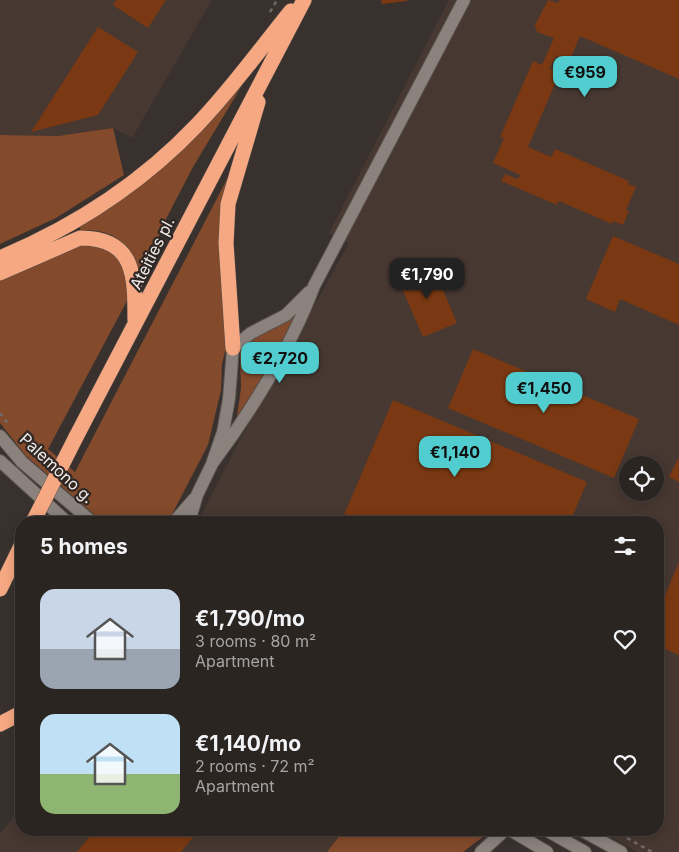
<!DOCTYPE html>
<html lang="en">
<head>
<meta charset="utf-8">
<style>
	body { margin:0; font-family:Inter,sans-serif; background:#332d2a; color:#f1f3f6; height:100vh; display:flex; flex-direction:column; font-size:19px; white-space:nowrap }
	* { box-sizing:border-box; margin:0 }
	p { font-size:16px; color:#a6a5a5 }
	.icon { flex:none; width:28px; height:28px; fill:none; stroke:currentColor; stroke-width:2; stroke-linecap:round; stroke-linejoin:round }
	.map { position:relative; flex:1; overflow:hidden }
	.details { position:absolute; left:15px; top:516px; width:649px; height:320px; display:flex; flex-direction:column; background:#2b2522; border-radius:20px; box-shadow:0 2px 12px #0003,0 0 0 1px #474240 }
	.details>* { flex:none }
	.buttons { position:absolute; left:619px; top:456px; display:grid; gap:10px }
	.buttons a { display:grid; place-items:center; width:45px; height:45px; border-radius:50%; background:#2b2522; box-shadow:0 2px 12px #0003,0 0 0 1px #474240; font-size:25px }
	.price { position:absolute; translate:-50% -42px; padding:0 11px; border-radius:10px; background:#52cdcf; color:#111; font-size:16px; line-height:32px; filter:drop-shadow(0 1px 2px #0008) }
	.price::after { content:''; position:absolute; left:50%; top:30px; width:15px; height:11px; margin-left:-8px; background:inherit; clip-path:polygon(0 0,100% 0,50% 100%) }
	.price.active { background:#222; color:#fff }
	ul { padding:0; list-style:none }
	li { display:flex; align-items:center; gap:15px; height:125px; padding:0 25px }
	li span { display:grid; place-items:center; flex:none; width:140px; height:100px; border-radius:15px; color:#555 }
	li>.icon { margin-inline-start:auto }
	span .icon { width:60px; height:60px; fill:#fffc; stroke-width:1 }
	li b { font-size:21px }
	h2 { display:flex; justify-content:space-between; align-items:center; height:60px; padding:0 25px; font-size:21px }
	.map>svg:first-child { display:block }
	.built { fill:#473831; fill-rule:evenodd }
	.green { fill:#834a2c }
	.building { fill:#7a3912 }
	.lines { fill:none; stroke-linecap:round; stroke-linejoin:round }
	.street-casing { stroke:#56504c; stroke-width:14 }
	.secondary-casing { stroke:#56504c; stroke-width:14 }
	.highway-casing { stroke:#56504c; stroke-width:16 }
	.path { stroke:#726b67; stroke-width:2.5; stroke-dasharray:4 4; stroke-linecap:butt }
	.street { stroke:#8c827d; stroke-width:12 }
	.secondary { stroke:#8c827d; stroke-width:12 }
	.highway { stroke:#f6a882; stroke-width:15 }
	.highway-bridge-casing { stroke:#56504c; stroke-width:16; stroke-linecap:butt }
	.highway-bridge { stroke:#f6a882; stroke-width:15 }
	.labels { text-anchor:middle; stroke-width:4.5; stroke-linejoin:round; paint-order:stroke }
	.street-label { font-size:16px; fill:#f0ebe8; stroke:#2f2723 }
</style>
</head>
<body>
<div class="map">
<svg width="679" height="852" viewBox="0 0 679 852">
	<rect width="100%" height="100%" fill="#39312d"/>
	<path class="built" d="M0 0H212L132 138 113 128 58 136 0 135Z
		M449 0H679V852H637L599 830H658V522H198L237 445 349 243 329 233ZM628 465H655V492H628Z
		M21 808V830H344L327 852H0V834Z"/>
	<path class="green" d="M247 77 193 167 167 217 142 275C128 244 117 229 81 230L79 227Z
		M113 128 124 175 56 218 0 244V135L58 136Z
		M227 179 229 180 230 346 225 352 222 364 221 390 208 445 168 522H103L26 456 0 423V277C46 256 127 208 128 299L48 449 75 472Z
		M301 310 237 422 236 423 241 388 240 349 248 340Z
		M344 830H488V833L463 852H327Z"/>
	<path class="building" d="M116 0H166L148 28 113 5Z
		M381 0H407V1L382 4Z
		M548 0 558 3 559 0H679V79L580 36 569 62 556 56 550 68 560 72 528 147 551 157 555 149 629 181 628 184 636 187 626 210 629 211 623 225 613 221 612 224 559 201 557 205 501 181 505 174 518 179 520 175 493 163 504 138 500 137 533 61 542 65 554 38 537 32 535 25Z
		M98 27 138 52 98 115 31 132Z
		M613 236 679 264V325L620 299 615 312 586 299Z
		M431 262 457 323 423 337 397 277Z
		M473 349 639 419 614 478 448 408Z
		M393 400 587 482 570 522H341Z
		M679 457V482L669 477Z
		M679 562V655L658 646V612Z
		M95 830H199L181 852H77Z"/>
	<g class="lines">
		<g class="street-casing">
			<path id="street" d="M233 348 251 333 286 315 309 292
				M214 461C252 410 292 345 314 286L464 0
				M481 852 505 830"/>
		</g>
		<g class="secondary-casing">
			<path id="secondary" d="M0 436 22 462 92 522
				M0 461 67 522
				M174 522 194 499
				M189 522 197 495 212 464 223 432 229 399 233 348
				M510 830 547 852
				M546 830 585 852
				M581 830 621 852"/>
		</g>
		<g class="highway-casing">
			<path id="highway" d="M0 258C74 227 141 184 197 125 231 90 260 49 291 11
				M0 273 80 238C135 238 135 276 135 320
				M233 348 226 243 228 204 258 102
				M76 437 304 0
				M0 589 21 546
				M0 724 21 713"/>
		</g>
		<path class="path" d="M270 12 277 0
			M0 413 9 425
			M105 516 115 520 160 522
			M627 838 652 852"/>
		<use href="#street" class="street"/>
		<use href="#secondary" class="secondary"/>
		<use href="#highway" class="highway"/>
		<g class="highway-bridge-casing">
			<path id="highway-bridge" d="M33 522 76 437"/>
		</g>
		<use href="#highway-bridge" class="highway-bridge"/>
	</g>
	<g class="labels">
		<g class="street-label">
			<text transform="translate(152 253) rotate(-63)" y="6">Ateities pl.</text>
			<text transform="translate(57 468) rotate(43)" y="6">Palemono g.</text>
		</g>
	</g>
</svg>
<div class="buttons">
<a><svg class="icon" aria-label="locate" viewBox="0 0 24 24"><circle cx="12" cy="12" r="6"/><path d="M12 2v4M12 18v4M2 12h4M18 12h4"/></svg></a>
</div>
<b class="price" style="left:585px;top:98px">€959</b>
<b class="price active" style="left:427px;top:300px">€1,790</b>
<b class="price" style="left:280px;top:384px">€2,720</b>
<b class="price" style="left:544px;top:414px">€1,450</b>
<b class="price" style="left:455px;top:478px">€1,140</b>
<section class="details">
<h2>5 homes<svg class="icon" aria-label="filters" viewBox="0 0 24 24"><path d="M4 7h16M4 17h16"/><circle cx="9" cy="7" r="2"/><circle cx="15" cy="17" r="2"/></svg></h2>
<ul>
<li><span style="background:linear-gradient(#c9d6e8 60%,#9aa5b1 0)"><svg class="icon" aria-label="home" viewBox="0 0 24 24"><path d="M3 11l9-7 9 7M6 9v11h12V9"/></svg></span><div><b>€1,790/mo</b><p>3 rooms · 80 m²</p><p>Apartment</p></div><svg class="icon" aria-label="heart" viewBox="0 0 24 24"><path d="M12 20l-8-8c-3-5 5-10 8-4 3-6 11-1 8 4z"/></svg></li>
<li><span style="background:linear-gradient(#bfe0f5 60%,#8fb573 0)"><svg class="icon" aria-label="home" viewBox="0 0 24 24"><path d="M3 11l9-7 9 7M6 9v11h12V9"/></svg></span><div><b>€1,140/mo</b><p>2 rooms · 72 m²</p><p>Apartment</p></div><svg class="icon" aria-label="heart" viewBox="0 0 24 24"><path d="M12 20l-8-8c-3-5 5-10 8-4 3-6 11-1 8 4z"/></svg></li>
</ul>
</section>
</div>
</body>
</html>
